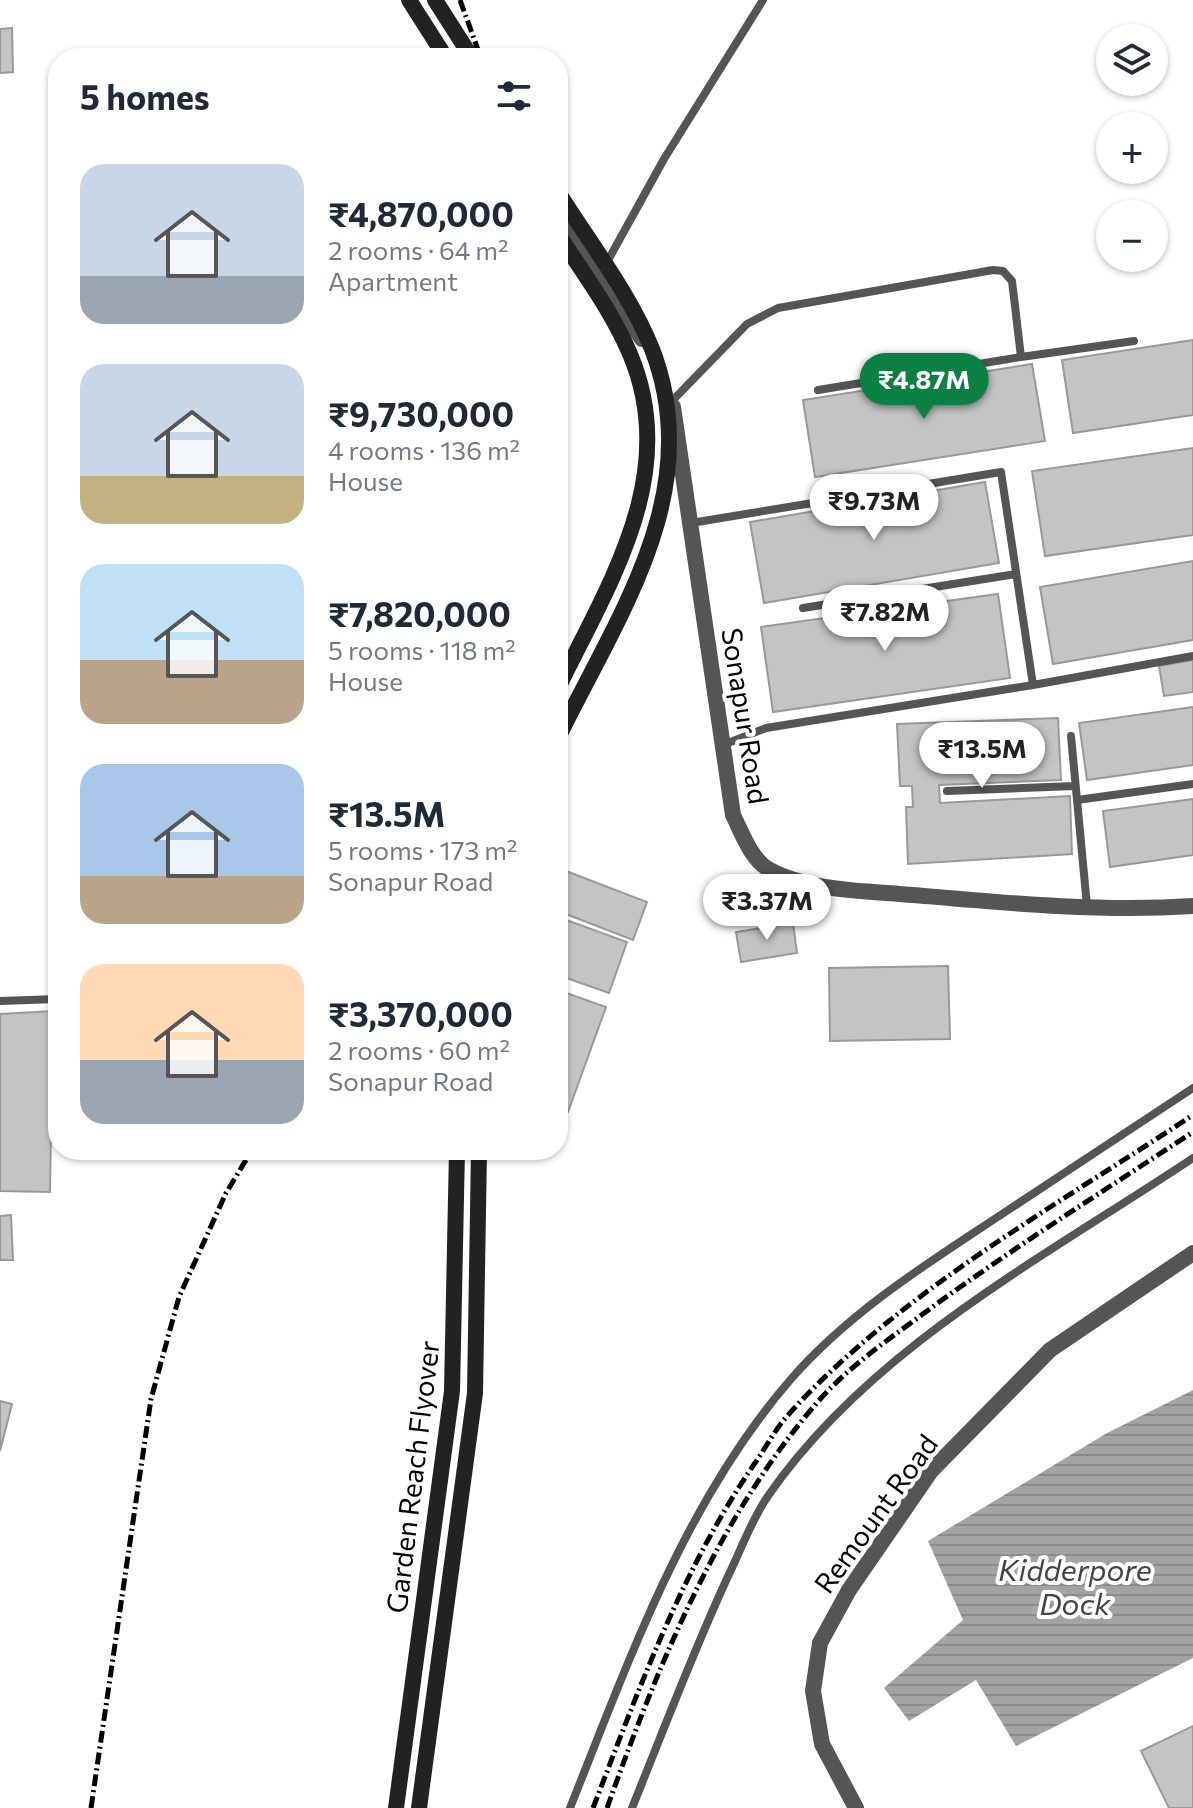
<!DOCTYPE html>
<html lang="en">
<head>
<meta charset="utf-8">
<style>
	body { margin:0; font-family:Commissioner,sans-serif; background:#f2f2f3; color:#1f2937; height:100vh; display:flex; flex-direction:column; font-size:30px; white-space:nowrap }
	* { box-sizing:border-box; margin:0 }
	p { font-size:26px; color:#747a83 }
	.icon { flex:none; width:44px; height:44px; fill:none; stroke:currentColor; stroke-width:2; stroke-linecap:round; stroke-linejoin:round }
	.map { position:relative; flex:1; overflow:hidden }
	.side { position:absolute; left:48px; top:48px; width:520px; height:1112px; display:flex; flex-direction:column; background:#fff; border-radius:32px; box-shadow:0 2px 6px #0004 }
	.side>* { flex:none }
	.controls { position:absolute; left:1096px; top:24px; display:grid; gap:16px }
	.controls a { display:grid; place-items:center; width:72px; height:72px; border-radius:50%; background:#fff; box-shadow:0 2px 6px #0004; font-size:40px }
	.price { position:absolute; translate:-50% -68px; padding:0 18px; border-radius:28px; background:#fff; color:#222; font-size:26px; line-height:52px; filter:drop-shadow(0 2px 4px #0008) }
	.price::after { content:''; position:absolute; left:50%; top:48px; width:24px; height:18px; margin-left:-12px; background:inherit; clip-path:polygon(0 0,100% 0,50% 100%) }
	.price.current { background:#0b8043; color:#fff }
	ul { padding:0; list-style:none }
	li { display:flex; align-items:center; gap:24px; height:200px; padding:0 32px }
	li span { display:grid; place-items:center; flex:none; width:224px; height:160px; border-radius:24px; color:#555 }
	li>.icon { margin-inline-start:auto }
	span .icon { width:96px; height:96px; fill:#fffc; stroke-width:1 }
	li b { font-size:34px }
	h2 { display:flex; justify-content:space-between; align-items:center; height:96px; padding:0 32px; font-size:34px }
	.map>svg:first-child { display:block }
	.water { fill:url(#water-rules) }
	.building { fill:#c4c4c4; stroke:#999; stroke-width:2 }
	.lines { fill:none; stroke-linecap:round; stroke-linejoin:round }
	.service { stroke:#555; stroke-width:8 }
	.tertiary { stroke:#555; stroke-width:16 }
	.secondary { stroke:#222; stroke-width:16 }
	.rail { stroke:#000; stroke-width:5; stroke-dasharray:12 4 2 4; stroke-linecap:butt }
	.secondary-bridge { stroke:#222; stroke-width:16 }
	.labels { text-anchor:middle; stroke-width:8; stroke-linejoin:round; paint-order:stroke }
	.street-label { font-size:28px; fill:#000; stroke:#fff }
	.water-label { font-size:30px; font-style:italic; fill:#444; stroke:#fff }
</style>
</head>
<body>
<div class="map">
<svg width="1193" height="1808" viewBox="0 0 1193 1808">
	<defs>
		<pattern id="water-rules" width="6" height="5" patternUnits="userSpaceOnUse" patternTransform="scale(2)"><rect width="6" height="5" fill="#a3a3a3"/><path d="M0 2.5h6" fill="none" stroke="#8b8b8b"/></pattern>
	</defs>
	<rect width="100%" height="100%" fill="#fff"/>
	<path class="water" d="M1193 1390V1658L1016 1746 976 1680 909 1721 884 1688 963 1620 928 1541 1107 1433Z"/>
	<path class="building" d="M12 28 13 72 0 73V29Z
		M50 204H58V519Z
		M1193 340V415L1073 433 1062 360Z
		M1032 364 1045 441 815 477 803 400Z
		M1193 448V535L1045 556 1032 471Z
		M985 482 999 563 764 603 750 522Z
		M1193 561V640L1053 664 1040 587Z
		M998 594 1010 678 773 712 761 627Z
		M1193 660V692L1164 696 1159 666Z
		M1193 707V765L1087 780 1079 723Z
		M1058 718 1061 780 939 785 940 803 1070 796 1072 854 908 864 906 807H913L912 786H900L897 724Z
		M1193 799V855L1110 867 1103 811Z
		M558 868 647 902 633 940 558 911Z
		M558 917 627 942 609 993 558 975Z
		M793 923 797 953 741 962 736 932Z
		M948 966 950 1039 830 1041 829 968Z
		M558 990 606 1007 568 1112 558 1108Z
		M53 1011 50 1192 0 1191V1014Z
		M11 1215 13 1260H0V1216Z
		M0 1401 12 1404 0 1451Z
		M1193 1726V1808H1169L1141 1751Z"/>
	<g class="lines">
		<path class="service" d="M606 264 664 159 763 0
			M1021 357 1134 341
			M672 401 747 324 778 308 993 270 1003 271 1012 281 1021 357 818 390
			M691 523 1001 472 1033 685 766 728 723 745
			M803 608 1016 574
			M1033 685 1193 656
			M1071 736 1087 906
			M947 791 1075 786
			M1077 800 1193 784
			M0 1001 58 999
			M570 1808C629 1660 685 1501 791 1379 847 1315 920 1268 990 1222 1058 1177 1125 1133 1193 1088
			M632 1808C664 1729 694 1649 730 1572 742 1547 752 1519 768 1496 871 1347 1045 1257 1193 1158"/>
		<path class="tertiary" d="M558 215 642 339
			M673 407 733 815C742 833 751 860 770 870 807 891 871 891 913 895 1006 903 1100 912 1193 906
			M856 1808 822 1744 813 1691 820 1643 849 1590 931 1471 1050 1350 1193 1253"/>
		<path class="secondary" d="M409 0 446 58
			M435 0 472 58
			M558 234C583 273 612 311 630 354 681 474 609 583 558 688
			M396 1808 452 1391 457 1150
			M419 1808 475 1393 479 1150"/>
		<path class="rail" d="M460 0 481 58
			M91 1808 151 1399 179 1297 226 1193 252 1150
			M593 1808C639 1689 682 1569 755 1463 766 1447 776 1428 789 1414 897 1294 1059 1204 1193 1115
			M607 1808C658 1666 716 1521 815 1405 847 1367 891 1338 931 1308 1016 1246 1105 1190 1193 1132"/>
		<path class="secondary-bridge" d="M558 192C590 243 630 294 652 349 707 491 618 615 558 738"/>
	</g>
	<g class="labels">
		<g class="street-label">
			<text transform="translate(745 716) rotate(81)" y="10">Sonapur Road</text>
			<text transform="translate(413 1477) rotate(-83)" y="10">Garden Reach Flyover</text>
			<text transform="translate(876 1514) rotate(-54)" y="10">Remount Road</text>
		</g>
		<g class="water-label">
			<text x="1075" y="1581">Kidderpore<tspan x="1075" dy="34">Dock</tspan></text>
		</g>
	</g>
</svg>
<div class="controls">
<a><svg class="icon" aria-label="layers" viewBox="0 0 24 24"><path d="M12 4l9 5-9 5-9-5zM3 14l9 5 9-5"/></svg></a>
<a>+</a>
<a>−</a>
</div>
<b class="price current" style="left:924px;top:421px">₹4.87M</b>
<b class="price" style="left:874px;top:542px">₹9.73M</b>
<b class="price" style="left:885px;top:653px">₹7.82M</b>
<b class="price" style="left:982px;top:790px">₹13.5M</b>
<b class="price" style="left:767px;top:942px">₹3.37M</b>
<section class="side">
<h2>5 homes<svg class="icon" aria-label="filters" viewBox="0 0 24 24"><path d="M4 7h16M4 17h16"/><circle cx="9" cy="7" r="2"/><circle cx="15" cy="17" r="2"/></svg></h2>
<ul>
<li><span style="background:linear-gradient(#c9d6e8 70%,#9aa5b1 0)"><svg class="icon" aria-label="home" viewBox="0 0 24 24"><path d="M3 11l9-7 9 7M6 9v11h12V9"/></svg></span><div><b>₹4,870,000</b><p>2 rooms · 64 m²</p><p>Apartment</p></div></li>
<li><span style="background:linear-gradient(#c9d6e8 70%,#c2b280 0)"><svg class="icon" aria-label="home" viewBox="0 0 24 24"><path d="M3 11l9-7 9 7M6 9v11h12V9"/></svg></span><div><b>₹9,730,000</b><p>4 rooms · 136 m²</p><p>House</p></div></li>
<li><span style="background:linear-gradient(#bfe0f5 60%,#b9a48a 0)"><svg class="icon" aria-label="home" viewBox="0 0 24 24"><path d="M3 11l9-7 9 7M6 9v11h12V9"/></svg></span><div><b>₹7,820,000</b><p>5 rooms · 118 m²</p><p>House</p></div></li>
<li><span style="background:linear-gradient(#a9c7e8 70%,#b9a48a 0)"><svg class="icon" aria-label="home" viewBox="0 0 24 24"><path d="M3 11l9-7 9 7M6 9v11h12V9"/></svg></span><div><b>₹13.5M</b><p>5 rooms · 173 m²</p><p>Sonapur Road</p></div></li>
<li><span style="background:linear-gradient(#ffd9b3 60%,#9aa5b1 0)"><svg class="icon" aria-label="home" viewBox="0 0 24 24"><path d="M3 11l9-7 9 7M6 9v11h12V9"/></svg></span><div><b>₹3,370,000</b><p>2 rooms · 60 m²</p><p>Sonapur Road</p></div></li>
</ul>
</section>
</div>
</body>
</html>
